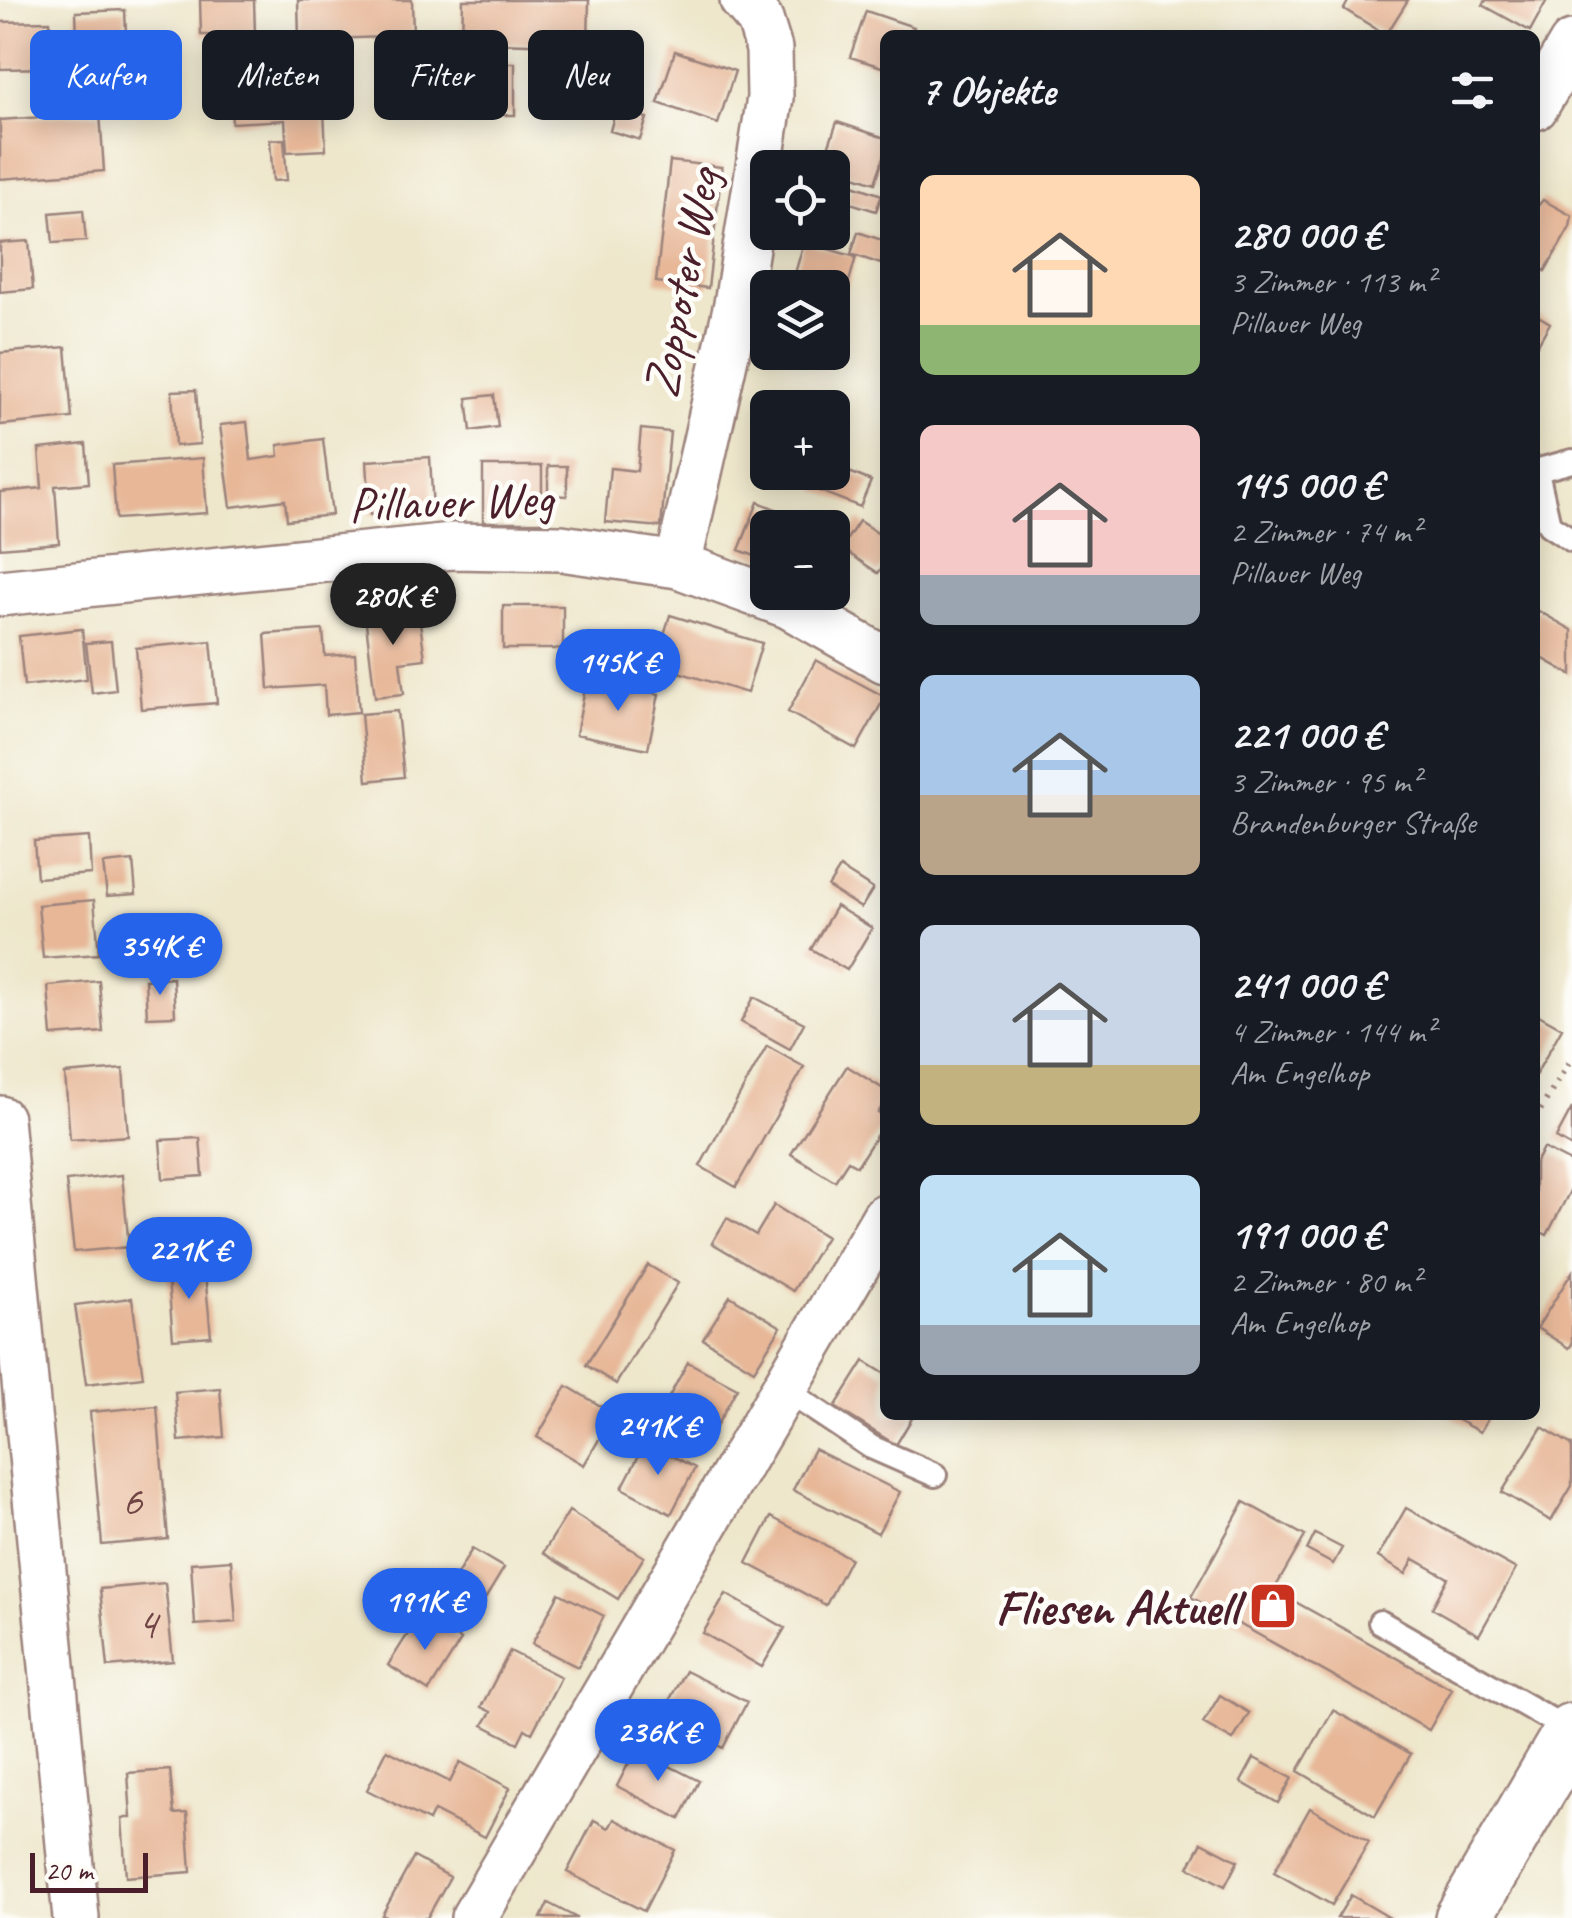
<!DOCTYPE html>
<html lang="de">
<head>
<meta charset="utf-8">
<style>
	body { margin:0; font-family:Caveat,sans-serif; background:#20242c; color:#f1f3f6; height:100vh; display:flex; flex-direction:column; font-size:38px; white-space:nowrap }
	* { box-sizing:border-box; margin:0 }
	p { font-size:32px; color:#9ea1a6 }
	.icon { flex:none; width:55px; height:55px; fill:none; stroke:currentColor; stroke-width:2; stroke-linecap:round; stroke-linejoin:round }
	.map { position:relative; flex:1; overflow:hidden }
	.side { position:absolute; left:880px; top:30px; width:660px; height:1390px; display:flex; flex-direction:column; background:#171b24; border-radius:15px; box-shadow:0 5px 25px #0003 }
	.side>* { flex:none }
	.guide { position:absolute; left:30px; top:30px; width:700px; height:90px; display:flex; gap:20px }
	.tools { position:absolute; left:750px; top:150px; display:grid; gap:20px }
	.tools a { display:grid; place-items:center; width:100px; height:100px; border-radius:15px; background:#171b24; box-shadow:0 5px 25px #0003; font-size:50px }
	.scale { position:absolute; left:30px; bottom:25px; width:118px; box-sizing:border-box; padding-left:10px; border:5px solid #4a1f2b; border-top:0; font-size:28px; line-height:35px; white-space:nowrap; color:#4a1f2b; -webkit-text-stroke:8px #fdfcf7; paint-order:stroke }
	.price { position:absolute; translate:-50% -85px; padding:0 22px; border-radius:35px; background:#2563eb; color:#fff; font-size:32px; line-height:65px; filter:drop-shadow(0 2px 5px #0008) }
	.price::after { content:''; position:absolute; left:50%; top:60px; width:30px; height:22px; margin-left:-15px; background:inherit; clip-path:polygon(0 0,100% 0,50% 100%) }
	.price.current { background:#222; color:#fff }
	ul { padding:0; list-style:none }
	li { display:flex; align-items:center; gap:30px; height:250px; padding:0 40px }
	li span { display:grid; place-items:center; flex:none; width:280px; height:200px; border-radius:15px; color:#555 }
	li>.icon { margin-inline-start:auto }
	span .icon { width:120px; height:120px; fill:#fffc; stroke-width:1 }
	li b { font-size:42px }
	h2 { display:flex; justify-content:space-between; align-items:center; height:120px; padding:0 40px; font-size:42px }
	.pill { padding:0 35px; border-radius:15px; background:#171b24; box-shadow:0 5px 25px #0003; font-size:35px; line-height:90px }
	.pill.current { background:#2563eb; color:#fff }
	.map>svg:first-child { display:block }
	.building { fill:#e7b798 }
	.lines { fill:none; stroke-linecap:round; stroke-linejoin:round }
	.lane-casing { stroke:#9c837c; stroke-width:28 }
	.street-casing { stroke:#9c837c; stroke-width:50 }
	.secondary-casing { stroke:#9c837c; stroke-width:60 }
	.path { stroke:#9c837c; stroke-width:6; stroke-dasharray:2.5 8; stroke-linecap:butt }
	.lane { stroke:#fff; stroke-width:22 }
	.street { stroke:#fff; stroke-width:45 }
	.secondary { stroke:#fff; stroke-width:55 }
	.labels { text-anchor:middle; stroke-width:9; stroke-linejoin:round; paint-order:stroke }
	.number-label { font-size:45px; fill:#714546 }
	.street-label { font-size:50px; fill:#4a1f2b; stroke:#fdfcf7 }
	.poi-label { font-size:50px; font-weight:bold; fill:#4a1f2b; stroke:#fdfcf7; text-anchor:end }
</style>
</head>
<body>
<div class="map">
<svg width="1572" height="1918" viewBox="0 0 1572 1918">
	<rect width="100%" height="100%" fill="#fdfcf7"/>
	<filter id="ink" filterUnits="userSpaceOnUse"><feTurbulence type="fractalNoise" baseFrequency=".01" numOctaves="2"/><feDisplacementMap in="SourceGraphic" scale="20" xChannelSelector="R" yChannelSelector="G"/><feConvolveMatrix kernelMatrix="1 2 1 2 8 2 1 2 1" color-interpolation-filters="sRGB"/></filter>
	<filter id="wash" filterUnits="userSpaceOnUse"><feTurbulence type="fractalNoise" baseFrequency=".0048" numOctaves="4" result="noise"/><feDisplacementMap in="SourceGraphic" scale="40" xChannelSelector="R" yChannelSelector="G"/><feGaussianBlur stdDeviation="2.25" result="paint"/><feColorMatrix in="noise" values="0 0 0 0 0 0 0 0 0 0 0 0 0 0 0 0 0 1.4 0 .05"/><feComposite in="paint" operator="in"/></filter>
	<g filter="url(#wash)">
		<rect width="100%" height="100%" fill="#eee7cc"/>
		<g id="blocks">
			<path class="building" d="M200 0H254L255 35H201Z
				M298 0H412L413 36 299 40Z
				M463 0H589L588 46 462 42Z
				M1349 0H1408L1386 35 1344 9Z
				M1486 0H1547L1530 31 1483 5Z
				M125 10 128 83 56 86 54 40 77 38 76 12Z
				M866 11 914 27 911 35H885V68L850 57Z
				M50 21 51 68 0 69V22Z
				M675 51 735 71 718 124 658 103Z
				M479 63H515V115H479Z
				M545 67 619 68V98L545 96Z
				M392 70H431V94H392Z
				M322 72 326 150 287 152 285 120 232 123 229 78Z
				M616 109 647 118 640 140 610 131Z
				M100 113 104 171 0 179V120Z
				M837 122 885 138V154L875 183 822 165Z
				M284 139 287 180 273 181 270 140Z
				M670 161 722 167 708 288 656 282Z
				M853 185 882 195 876 211 847 202Z
				M1543 200 1572 216 1570 227 1545 271 1535 265V209Z
				M83 210 86 241 53 243 50 213Z
				M858 232 885 241 881 264 851 254Z
				M29 241 33 289 0 292V243Z
				M804 242 856 257 844 299 832 296V288L792 284Z
				M1535 314 1550 323 1535 349Z
				M66 347 72 418 0 425V353Z
				M196 390 200 444 175 446 172 391Z
				M494 395 498 427 471 431 467 398Z
				M247 422 251 460 279 456 278 445 323 439 332 515 287 520 285 500 231 507 220 425Z
				M641 429 670 432 661 527 605 522 610 468 637 471Z
				M86 444 89 483 55 486 59 543 0 548V492L42 488 39 449Z
				M430 457 433 511 370 515 367 461Z
				M203 458 207 513 116 519 112 465Z
				M832 465 871 481 860 507 817 490 824 472H832Z
				M483 466H542V522H483Z
				M548 466H567V496L548 495Z
				M758 502 813 524 812 528H768V561L739 550Z
				M859 521 885 538V564L878 573 841 548Z
				M503 606H563V649H503Z
				M418 608 425 659 400 662 404 694 375 697 365 615Z
				M1535 609 1572 630V675L1535 654Z
				M670 615 762 643 747 693 655 665Z
				M82 629 87 679 24 686 19 636Z
				M323 630 325 656 355 654 359 712 326 715 324 685 269 689 265 634Z
				M111 641 116 690 92 693 86 643Z
				M211 641 217 703 141 709 136 648Z
				M816 660 885 697 856 749 788 712Z
				M587 679 659 694 648 749 576 734Z
				M397 711 404 777 367 781 361 714Z
				M89 837 91 874 37 878 34 841Z
				M133 861 136 894 107 896 103 864Z
				M840 868 873 889 861 908 828 887Z
				M94 900 99 954 43 958 38 905Z
				M836 906 872 928 847 970 811 949Z
				M173 978 175 1016 147 1017 145 980Z
				M99 981 103 1032 52 1036 48 986Z
				M754 997 804 1023 790 1049 741 1022Z
				M1535 1013 1562 1028 1535 1076Z
				M767 1046 804 1067 736 1187 700 1166Z
				M847 1066 885 1090V1102L878 1113 885 1118V1122L857 1166 848 1161 835 1181 791 1154Z
				M123 1069 128 1136 70 1140 65 1074Z
				M1572 1108V1147L1556 1138Z
				M200 1138 203 1176 163 1179 160 1140Z
				M1543 1148 1572 1163V1187L1547 1235 1535 1229V1163Z
				M122 1175 129 1247 74 1252 66 1181Z
				M774 1205 826 1237 793 1291 712 1243 727 1218 756 1235Z
				M204 1264 211 1336 173 1339 167 1267Z
				M648 1265 678 1283 616 1384 586 1365Z
				M1572 1272V1344L1569 1348 1537 1328Z
				M730 1296 781 1327 754 1370 703 1339Z
				M132 1298 143 1377 86 1384 75 1305Z
				M864 1361 885 1374V1415H914L896 1445 835 1407Z
				M688 1362 737 1388 712 1434 663 1408Z
				M567 1386 614 1414 584 1465 537 1437Z
				M220 1388 224 1437 179 1441 175 1392Z
				M157 1406 168 1539 102 1545 90 1412Z
				M1448 1415H1490L1480 1432Z
				M1542 1427 1572 1445V1486L1551 1521 1502 1492Z
				M646 1442 695 1468 671 1514 622 1488Z
				M814 1449 900 1492 878 1533 793 1490Z
				M1244 1502 1305 1536 1274 1590 1452 1689 1429 1730 1191 1597Z
				M1406 1508 1516 1569 1479 1635 1432 1608 1448 1578 1414 1559 1406 1574 1378 1557Z
				M569 1511 644 1557 618 1599 543 1553Z
				M771 1517 850 1558 826 1605 747 1563Z
				M1315 1534 1342 1548 1333 1564 1307 1550Z
				M472 1549 504 1568 479 1609 448 1590Z
				M231 1560 236 1622 195 1625 191 1563Z
				M165 1583 173 1661 108 1667 100 1589Z
				M559 1593 604 1616 578 1667 532 1644Z
				M726 1594 785 1628 762 1667 703 1633Z
				M420 1615 461 1640 429 1691 388 1665Z
				M510 1651 561 1677 532 1733 525 1729 518 1743 483 1725 491 1712 481 1707Z
				M685 1671 747 1702 723 1748 661 1716Z
				M1220 1695 1249 1713 1233 1740 1203 1723Z
				M1333 1710 1411 1754 1375 1816 1298 1771Z
				M636 1749 699 1781 680 1819 617 1786Z
				M387 1750 450 1782 460 1762 510 1788 485 1837 434 1811 429 1821 367 1790Z
				M1254 1758 1292 1778 1278 1803 1241 1782Z
				M170 1770 174 1814 187 1813 191 1872 126 1877 122 1818H131L128 1773Z
				M1310 1808 1369 1842 1332 1905 1274 1872Z
				M614 1819 675 1850 644 1911 567 1872 594 1820 609 1828Z
				M1202 1842 1238 1861 1225 1886 1189 1867Z
				M414 1857 450 1877 427 1918H389L382 1915Z
				M1351 1895 1390 1918H1337Z
				M548 1903 577 1918H541Z"/>
		</g>
	</g>
	<g filter="url(#ink)">
		<use href="#blocks" fill-opacity="0" stroke="#9c837c" stroke-width="2.5"/>
		<g class="lines">
			<g class="lane-casing">
				<path id="lane" d="M1535 471 1572 461
					M1537 472 1549 525 1572 540
					M784 1389 871 1447 935 1475
					M1380 1622 1572 1732"/>
			</g>
			<g class="street-casing">
				<path id="street" d="M1535 107 1572 44
					M678 565 737 304 770 98 769 49 760 20 743 0
					M0 593 452 546 561 548 678 565 788 605 885 660
					M0 1119 76 1918
					M474 1918 885 1217"/>
			</g>
			<g class="secondary-casing">
				<path id="secondary" d="M1463 1918 1572 1731"/>
			</g>
			<path class="path" d="M1535 1119 1572 1057"/>
			<use href="#lane" class="lane"/>
			<use href="#street" class="street"/>
			<use href="#secondary" class="secondary"/>
		</g>
	</g>
	<defs>
		<g id="shop-square" transform="scale(2.5)"><rect x="-9" y="-9" width="18" height="18" rx="4" fill="#c8321e" stroke="#fdfcf7"/><path d="M-5-2.5h2.3a2.7 3.5 0 0 1 5.4 0H5L5.5 6h-11ZM-1.5-2.5h3a1.5 2.3 0 0 0-3 0Z" fill="#fff"/></g>
	</defs>
	<g fill-rule="evenodd">
		<use href="#shop-square" x="1273" y="1606"/>
	</g>
	<g class="labels">
		<g class="number-label">
			<text x="132" y="1515">6</text>
			<text x="147" y="1638">4</text>
		</g>
		<g class="street-label">
			<text transform="translate(680 283) rotate(-79)" y="18">Zoppoter Weg</text>
			<text transform="translate(451 500) rotate(-2)" y="18">Pillauer Weg</text>
		</g>
		<g class="poi-label">
			<text x="1238" y="1624">Fliesen Aktuell</text>
		</g>
	</g>
</svg>
<div class="tools">
<a><svg class="icon" aria-label="locate" viewBox="0 0 24 24"><circle cx="12" cy="12" r="6"/><path d="M12 2v4M12 18v4M2 12h4M18 12h4"/></svg></a>
<a><svg class="icon" aria-label="layers" viewBox="0 0 24 24"><path d="M12 4l9 5-9 5-9-5zM3 14l9 5 9-5"/></svg></a>
<a>+</a>
<a>−</a>
</div>
<div class="scale">20 m</div>
<b class="price current" style="left:393px;top:648px">280K €</b>
<b class="price" style="left:618px;top:714px">145K €</b>
<b class="price" style="left:160px;top:998px">354K €</b>
<b class="price" style="left:189px;top:1302px">221K €</b>
<b class="price" style="left:658px;top:1478px">241K €</b>
<b class="price" style="left:425px;top:1653px">191K €</b>
<b class="price" style="left:658px;top:1784px">236K €</b>
<div class="guide">
<a class="pill current">Kaufen</a>
<a class="pill">Mieten</a>
<a class="pill">Filter</a>
<a class="pill">Neu</a>
</div>
<section class="side">
<h2>7 Objekte<svg class="icon" aria-label="filters" viewBox="0 0 24 24"><path d="M4 7h16M4 17h16"/><circle cx="9" cy="7" r="2"/><circle cx="15" cy="17" r="2"/></svg></h2>
<ul>
<li><span style="background:linear-gradient(#ffd9b3 75%,#8fb573 0)"><svg class="icon" aria-label="home" viewBox="0 0 24 24"><path d="M3 11l9-7 9 7M6 9v11h12V9"/></svg></span><div><b>280 000 €</b><p>3 Zimmer · 113 m²</p><p>Pillauer Weg</p></div></li>
<li><span style="background:linear-gradient(#f6c9c9 75%,#9aa5b1 0)"><svg class="icon" aria-label="home" viewBox="0 0 24 24"><path d="M3 11l9-7 9 7M6 9v11h12V9"/></svg></span><div><b>145 000 €</b><p>2 Zimmer · 74 m²</p><p>Pillauer Weg</p></div></li>
<li><span style="background:linear-gradient(#a9c7e8 60%,#b9a48a 0)"><svg class="icon" aria-label="home" viewBox="0 0 24 24"><path d="M3 11l9-7 9 7M6 9v11h12V9"/></svg></span><div><b>221 000 €</b><p>3 Zimmer · 95 m²</p><p>Brandenburger Straße</p></div></li>
<li><span style="background:linear-gradient(#c9d6e8 70%,#c2b280 0)"><svg class="icon" aria-label="home" viewBox="0 0 24 24"><path d="M3 11l9-7 9 7M6 9v11h12V9"/></svg></span><div><b>241 000 €</b><p>4 Zimmer · 144 m²</p><p>Am Engelhop</p></div></li>
<li><span style="background:linear-gradient(#bfe0f5 75%,#9aa5b1 0)"><svg class="icon" aria-label="home" viewBox="0 0 24 24"><path d="M3 11l9-7 9 7M6 9v11h12V9"/></svg></span><div><b>191 000 €</b><p>2 Zimmer · 80 m²</p><p>Am Engelhop</p></div></li>
</ul>
</section>
</div>
</body>
</html>
